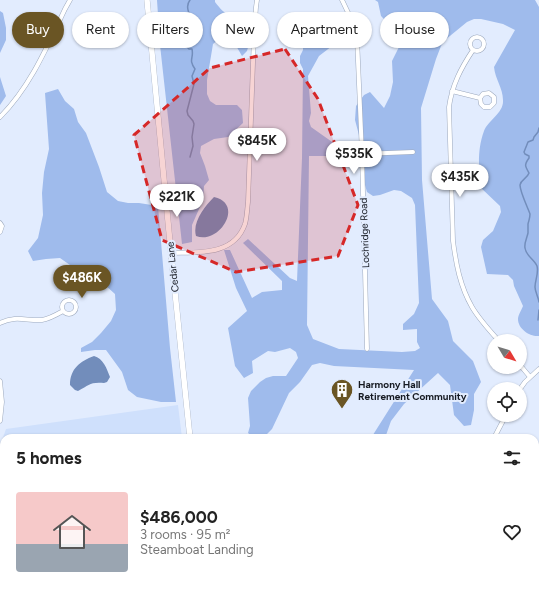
<!DOCTYPE html>
<html lang="en">
<head>
<meta charset="utf-8">
<style>
	body { margin:0; font-family:Figtree,sans-serif; background:#f6f6f6; color:#222; height:100vh; display:flex; flex-direction:column; font-size:15px; white-space:nowrap }
	* { box-sizing:border-box; margin:0 }
	p { font-size:13px; color:#767676 }
	.icon { flex:none; width:22px; height:22px; fill:none; stroke:currentColor; stroke-width:2; stroke-linecap:round; stroke-linejoin:round }
	.map { position:relative; flex:1; overflow:hidden }
	.details { position:absolute; left:0px; top:434px; width:539px; height:156px; display:flex; flex-direction:column; background:#fff; border-radius:12px 12px 0 0; box-shadow:0 1px 3px #0004 }
	.details>* { flex:none }
	.top-card { position:absolute; left:12px; top:12px; width:515px; height:36px; display:flex; gap:8px }
	.needle { width:26px; rotate:128deg }
	.buttons { position:absolute; left:487px; top:334px; display:grid; gap:8px }
	.buttons a { display:grid; place-items:center; width:40px; height:40px; border-radius:50%; background:#fff; box-shadow:0 1px 3px #0004; font-size:20px }
	.price { position:absolute; translate:-50% -34px; padding:0 9px; border-radius:14px; background:#fff; color:#222; font-size:13px; line-height:26px; filter:drop-shadow(0 1px 2px #0008) }
	.price::after { content:''; position:absolute; left:50%; top:24px; width:12px; height:9px; margin-left:-6px; background:inherit; clip-path:polygon(0 0,100% 0,50% 100%) }
	.price.on { background:#6a5524; color:#fff }
	ul { padding:0; list-style:none }
	li { display:flex; align-items:center; gap:12px; height:100px; padding:0 16px }
	li span { display:grid; place-items:center; flex:none; width:112px; height:80px; border-radius:4px; color:#555 }
	li>.icon { margin-inline-start:auto }
	span .icon { width:48px; height:48px; fill:#fffc; stroke-width:1 }
	li b { font-size:17px }
	h2 { display:flex; justify-content:space-between; align-items:center; height:48px; padding:0 16px; font-size:17px }
	.chip { padding:0 14px; border-radius:18px; background:#fff; box-shadow:0 1px 3px #0004; font-size:14px; line-height:36px }
	.chip.on { background:#6a5524; color:#fff }
	.map>svg:first-child { display:block }
	.built { fill:#cfe0fc }
	.forest { fill:#9fbbec }
	.water { fill:#728dbb }
	.lines { fill:none; stroke-linecap:round; stroke-linejoin:round }
	.stream { stroke:#728dbb; stroke-width:1.5 }
	.minor-casing { stroke:#9da9bd; stroke-width:5 }
	.tertiary-casing { stroke:#9da9bd; stroke-width:6 }
	.secondary-casing { stroke:#9da9bd; stroke-width:6 }
	.minor { stroke:#fff; stroke-width:4 }
	.tertiary { stroke:#fff; stroke-width:5 }
	.secondary { stroke:#fff; stroke-width:5.5 }
	.marked { fill:#d62828; fill-opacity:0.2; stroke:#d62828; stroke-width:3; stroke-dasharray:8 5; stroke-linejoin:round }
	.labels { text-anchor:middle; stroke-width:4; stroke-linejoin:round; paint-order:stroke }
	.street-label { font-size:10px; fill:#161a22; stroke:#e2ecfe }
	.poi-label { font-size:10px; font-weight:bold; fill:#161a22; stroke:#e2ecfe; text-anchor:start }
</style>
</head>
<body>
<div class="map">
<svg width="539" height="590" viewBox="0 0 539 590">
	<rect width="100%" height="100%" fill="#e2ecfe"/>
	<path class="built" d="M178 405 182 438H4V586H77L72 590H0V446L6 429Z"/>
	<path class="forest" d="M157 0H215V2C226 16 227 15 244 16L249 44 247 51 242 56 231 37 224 35 213 44 207 80V94L210 101 216 105H237L242 110 243 123 228 137 214 139 201 146 200 153 205 166 209 180 204 186 203 200 192 225V242L182 244 160 45Z
		M375 0H535L539 7V336C530 337 518 329 518 319 518 315 522 309 523 306L514 286 513 280 508 275 487 274 481 247 483 240 493 231 501 212 500 206 480 187C479 167 477 150 484 131 488 120 504 113 503 100 503 88 495 79 494 67L515 30 503 24 481 19H474L467 22 445 40 441 46 436 59 421 108 422 180 432 299 448 321 453 341 473 361 481 382 474 394V410L471 425 464 426 454 415 450 385 438 373 404 404 391 421 385 438H371L414 370 334 366 320 363 312 365 300 382 289 393 272 429 267 434 253 437 248 433 250 426 248 398 251 391 260 382 266 378 273 376H286L298 358 296 352 290 348 275 352 268 351 252 361 253 373 244 378 235 366 228 328 247 311 236 288 224 250H230L252 298 262 292 282 290V281L243 243 248 239 290 278 297 281 302 158 303 69 300 63V56L303 50V44L299 38V31L306 28 316 37C323 33 327 33 334 36L336 43 319 56 308 76 311 113 309 121 311 127 335 144V156H309L307 325 313 339 339 349 402 352 415 351 420 348 417 342V329L403 330V324L414 314 419 303 415 205 412 198 401 191 394 190 380 195 373 196 367 192 363 178 364 154 355 120 356 106 364 95 370 92 384 108 390 96 393 82 392 61 404 37 405 30 400 25 386 21 381 16 378 2Z
		M0 11 3 13 6 28V40L0 53Z
		M0 77 6 96 0 105Z
		M58 89 65 101 74 109 78 122 86 133 99 167 107 192 118 201 128 203H139L158 206 170 348 176 402H161L137 397 128 390 122 372 106 350H95L81 352V348L92 342 101 333 111 321 116 310 115 294 85 267 70 265 60 258 46 259 33 261 28 251 38 238 43 215 42 193 44 172 49 149 45 93Z
		M116 586H148V590H116Z"/>
	<path class="water" d="M214 197C245 204 219 245 196 236 192 222 205 206 214 197Z
		M94 356C103 358 107 369 110 377L107 382 104 383C89 382 90 385 78 391L75 390 70 385C70 369 80 361 94 356Z"/>
	<g class="lines">
		<path class="stream" d="M539 128 538 132 534 137 533 140 528 142 524 152 525 154 529 156V158C524 165 525 166 529 173 527 179 521 179 520 185 520 192 528 208 530 214 530 218 529 220 528 224 528 227 528 230 528 233 527 238 524 243 525 248 526 256 534 259 537 266 539 273 535 280 535 287 535 292 538 296 539 302
			M190 157 193 146 192 137 194 124 193 121 188 115 187 111 194 84 192 76 195 69C188 59 194 59 192 49H189L187 47 192 34 188 25 191 17C188 12 186 5 190 0
			M538 320 539 310"/>
		<g class="minor-casing">
			<path id="minor" d="M342 0 353 23 357 38 362 154 367 349
				M470 44a7 7 0 1 1 14 0a7 7 0 1 1-14 0Z
				M473 50C461 68 452 85 449 107L453 241C456 264 460 286 472 307 479 319 489 330 499 341
				M452 91 480 98 481 104 484 107H490L494 103V97L489 93 483 94 480 98
				M0 117C30 87 47 47 65 9L70 0
				M362 154 413 152
				M0 223 2 226 0 232
				M171 253C198 252 234 256 245 224 247 217 247 210 248 202L254 35 256 7 257 0
				M62 307a7 7 0 1 1 14 0a7 7 0 1 1-14 0Z
				M0 323C16 315 26 321 42 320 49 319 56 315 63 311
				M520 365 530 377
				M0 381 2 402 0 421
				M520 389 525 382 539 369
				M494 438 506 415
				M310 590 312 586
				M381 590 383 586
				M418 590 420 586"/>
		</g>
		<g class="tertiary-casing">
			<path id="tertiary" d="M82 590 87 586"/>
		</g>
		<g class="secondary-casing">
			<path id="secondary" d="M147 0 171 253 190 438
				M222 586 225 590"/>
		</g>
		<use href="#minor" class="minor"/>
		<use href="#tertiary" class="tertiary"/>
		<use href="#secondary" class="secondary"/>
	</g>
	<path class="marked" d="M285 49 318 99 358 205 338 256 236 272 162 240 134 135 210 68Z"/>
	<defs>
		<g id="building-pin" transform="scale(1.15)"><path d="M0 17L-7.5 6A9.5 9.5 0 1 1 7.5 6Z" fill="#6a5524" stroke="#e2ecfe"/><path d="M-4-6H4V6H1V3H-1V6H-4ZM-2.5-4.3h1.7v1.8h-1.7ZM.8-4.3h1.7v1.8H.8ZM-2.5-1h1.7V.8h-1.7ZM.8-1h1.7V.8H.8Z" fill="#fff"/></g>
	</defs>
	<g fill-rule="evenodd">
		<use href="#building-pin" x="342" y="390"/>
	</g>
	<g class="labels">
		<g class="street-label">
			<text transform="translate(364 233) rotate(-92)" y="4">Lochridge Road</text>
			<text transform="translate(172 267) rotate(-96)" y="4">Cedar Lane</text>
		</g>
		<g class="poi-label">
			<text x="358" y="388">Harmony Hall<tspan x="358" dy="12">Retirement Community</tspan></text>
		</g>
	</g>
</svg>
<div class="buttons">
<a><svg class="needle" viewBox="-14 -14 28 28"><path d="M0-13l5 13h-10z" fill="#e53935"/><path d="M0 13l5-13h-10z" fill="#767676"/></svg></a>
<a><svg class="icon" aria-label="locate" viewBox="0 0 24 24"><circle cx="12" cy="12" r="6"/><path d="M12 2v4M12 18v4M2 12h4M18 12h4"/></svg></a>
</div>
<b class="price" style="left:257px;top:162px">$845K</b>
<b class="price" style="left:354px;top:175px">$535K</b>
<b class="price" style="left:460px;top:198px">$435K</b>
<b class="price" style="left:177px;top:218px">$221K</b>
<b class="price on" style="left:82px;top:299px">$486K</b>
<div class="top-card">
<a class="chip on">Buy</a>
<a class="chip">Rent</a>
<a class="chip">Filters</a>
<a class="chip">New</a>
<a class="chip">Apartment</a>
<a class="chip">House</a>
</div>
<section class="details">
<h2>5 homes<svg class="icon" aria-label="filters" viewBox="0 0 24 24"><path d="M4 7h16M4 17h16"/><circle cx="9" cy="7" r="2"/><circle cx="15" cy="17" r="2"/></svg></h2>
<ul>
<li><span style="background:linear-gradient(#f6c9c9 65%,#9aa5b1 0)"><svg class="icon" aria-label="home" viewBox="0 0 24 24"><path d="M3 11l9-7 9 7M6 9v11h12V9"/></svg></span><div><b>$486,000</b><p>3 rooms · 95 m²</p><p>Steamboat Landing</p></div><svg class="icon" aria-label="heart" viewBox="0 0 24 24"><path d="M12 20l-8-8c-3-5 5-10 8-4 3-6 11-1 8 4z"/></svg></li>
</ul>
</section>
</div>
</body>
</html>
